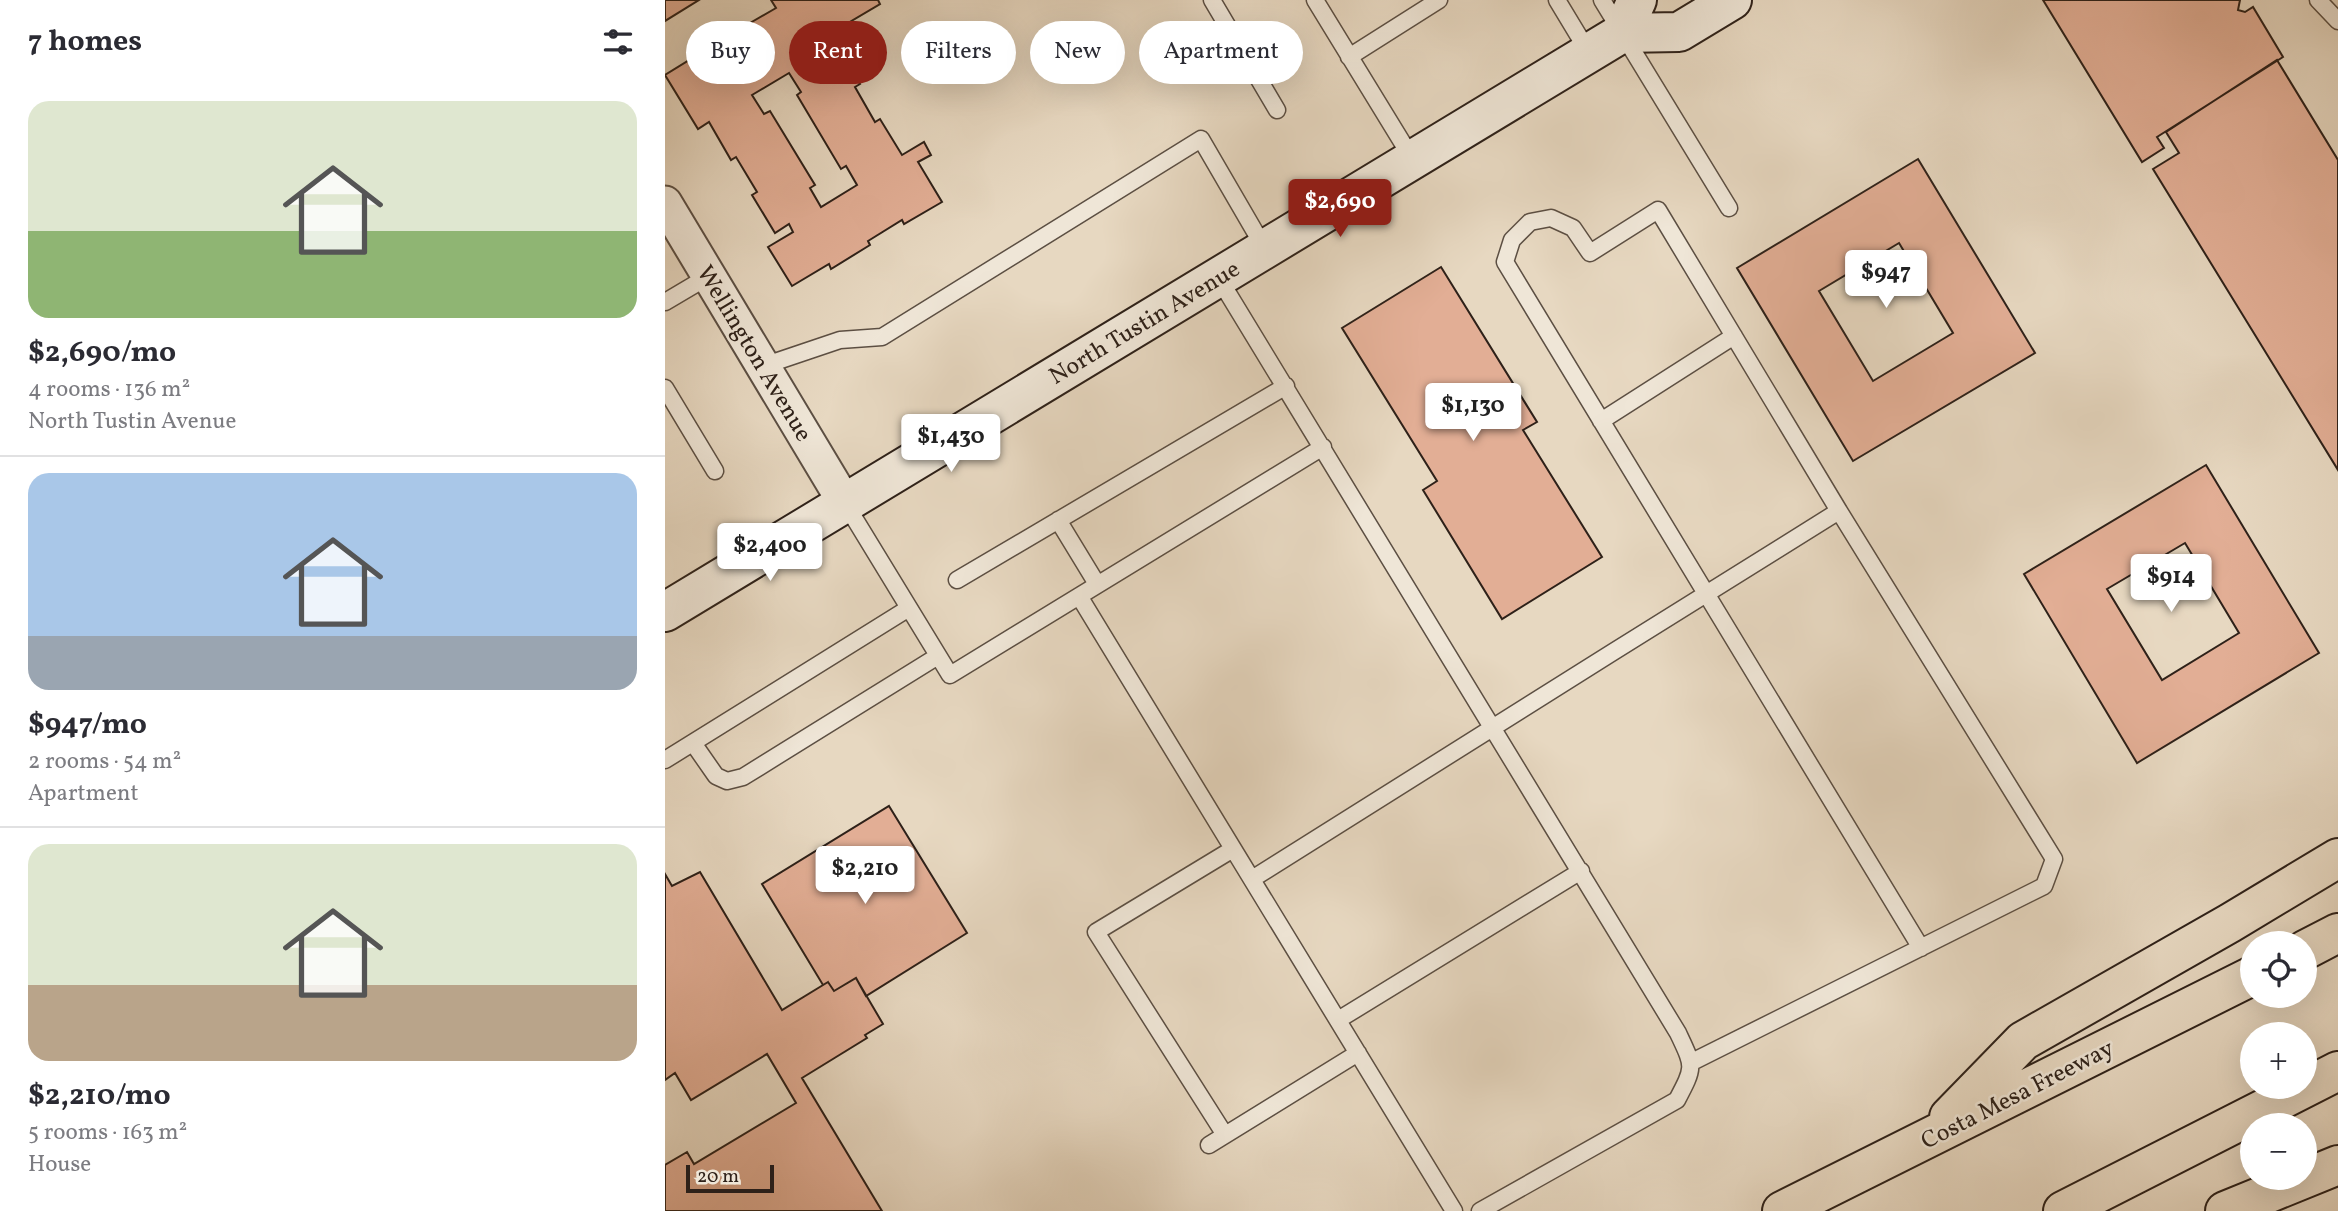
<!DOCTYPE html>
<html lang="en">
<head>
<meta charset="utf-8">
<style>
	body { margin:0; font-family:Vollkorn,serif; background:#f7f7f7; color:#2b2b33; height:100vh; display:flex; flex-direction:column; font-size:26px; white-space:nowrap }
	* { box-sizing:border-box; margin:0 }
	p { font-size:23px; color:#7c7c81 }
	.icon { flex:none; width:38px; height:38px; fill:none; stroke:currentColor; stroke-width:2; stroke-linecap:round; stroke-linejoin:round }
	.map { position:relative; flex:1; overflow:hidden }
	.panel { display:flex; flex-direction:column; background:#fff; width:665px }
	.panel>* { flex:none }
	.top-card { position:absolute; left:21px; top:21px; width:665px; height:63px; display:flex; gap:14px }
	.fabs { position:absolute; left:1575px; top:931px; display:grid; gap:14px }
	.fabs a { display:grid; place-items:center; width:77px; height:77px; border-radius:50%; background:#fff; box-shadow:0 7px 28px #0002; font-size:35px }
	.scale { position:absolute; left:21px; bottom:18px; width:88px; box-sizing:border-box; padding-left:7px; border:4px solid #2e2119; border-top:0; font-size:19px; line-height:24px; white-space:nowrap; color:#2e2119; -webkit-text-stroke:5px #efe6d7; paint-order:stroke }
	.price { position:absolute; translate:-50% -60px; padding:0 16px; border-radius:7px; background:#fff; color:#222; font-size:23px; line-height:46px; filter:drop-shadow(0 2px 4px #0008) }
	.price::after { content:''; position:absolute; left:50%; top:42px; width:21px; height:16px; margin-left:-10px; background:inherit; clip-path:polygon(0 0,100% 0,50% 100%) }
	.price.active { background:#8f2418; color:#fff }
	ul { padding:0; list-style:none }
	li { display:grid; align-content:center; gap:14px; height:371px; padding:0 28px }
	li+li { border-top:2px solid #e1e1e2 }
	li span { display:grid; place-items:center; height:217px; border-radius:21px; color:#555 }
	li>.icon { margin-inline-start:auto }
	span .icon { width:126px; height:126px; fill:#fffc; stroke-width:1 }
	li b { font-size:30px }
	h2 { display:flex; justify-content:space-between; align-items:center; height:84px; padding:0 28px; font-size:30px }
	.pill { padding:0 24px; border-radius:32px; background:#fff; box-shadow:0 7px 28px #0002; font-size:24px; line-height:63px }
	.pill.active { background:#8f2418; color:#fff }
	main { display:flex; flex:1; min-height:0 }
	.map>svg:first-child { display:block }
	.building { fill:#e2ae95; stroke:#2e2119; stroke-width:2; fill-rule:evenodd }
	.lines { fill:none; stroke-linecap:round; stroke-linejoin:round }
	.lane-casing { stroke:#5c4f43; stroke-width:19 }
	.street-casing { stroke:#5c4f43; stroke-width:37 }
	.secondary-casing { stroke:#2e2119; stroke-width:42 }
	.highway-casing { stroke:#2e2119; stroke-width:42 }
	.lane { stroke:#efe6d7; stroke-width:16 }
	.street { stroke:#efe6d7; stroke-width:33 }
	.secondary { stroke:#efe6d7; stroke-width:38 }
	.highway { stroke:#e7d8c1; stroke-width:38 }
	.labels { text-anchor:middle; stroke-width:5; stroke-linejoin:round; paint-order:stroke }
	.street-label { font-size:24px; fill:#2e2119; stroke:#efe6d7 }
</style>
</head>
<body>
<main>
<section class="panel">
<h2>7 homes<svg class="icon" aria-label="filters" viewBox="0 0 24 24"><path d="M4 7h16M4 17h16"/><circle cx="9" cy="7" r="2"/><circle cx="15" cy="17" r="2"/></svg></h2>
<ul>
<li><span style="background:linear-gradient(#dfe7d0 60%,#8fb573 0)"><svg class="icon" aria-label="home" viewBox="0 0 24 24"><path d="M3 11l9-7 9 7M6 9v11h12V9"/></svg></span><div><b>$2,690/mo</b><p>4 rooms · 136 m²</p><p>North Tustin Avenue</p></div></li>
<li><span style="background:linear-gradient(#a9c7e8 75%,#9aa5b1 0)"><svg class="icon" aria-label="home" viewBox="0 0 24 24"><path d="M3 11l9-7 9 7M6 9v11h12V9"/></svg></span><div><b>$947/mo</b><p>2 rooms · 54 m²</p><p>Apartment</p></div></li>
<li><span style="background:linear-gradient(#dfe7d0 65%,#b9a48a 0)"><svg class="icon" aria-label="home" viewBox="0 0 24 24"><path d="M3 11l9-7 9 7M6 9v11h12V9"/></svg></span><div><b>$2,210/mo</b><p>5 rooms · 163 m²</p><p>House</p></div></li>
</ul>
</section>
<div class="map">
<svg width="1673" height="1211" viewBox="0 0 1673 1211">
	<rect width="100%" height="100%" fill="#e7d8c1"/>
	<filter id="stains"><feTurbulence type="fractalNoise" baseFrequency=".00286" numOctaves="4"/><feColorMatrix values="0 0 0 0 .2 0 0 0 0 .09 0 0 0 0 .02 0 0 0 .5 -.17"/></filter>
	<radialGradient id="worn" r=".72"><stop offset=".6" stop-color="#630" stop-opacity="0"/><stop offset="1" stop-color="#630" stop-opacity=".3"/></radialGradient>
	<path class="building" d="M0 0H34L0 21Z
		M106 0H213L215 4 156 39 163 49 171 44 195 84 190 87 210 122 215 119 237 155 259 142 266 155 253 162 277 202 239 224 237 220 203 241 205 245 166 269 164 264 127 286 103 247 128 232 124 224 110 233 87 195 92 192 71 157 66 160 44 122 33 129 0 75 39 51 42 56 77 36 73 30 111 8ZM124 73 136 92 132 95 176 169 181 166 192 185 156 207 145 188 150 185 105 111 99 114 87 95Z
		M1378 0H1575L1573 10 1580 12 1588 7 1618 57 1492 137 1499 148 1477 162Z
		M1612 60 1673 160V470L1488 169 1514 153 1501 132Z
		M1253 159 1370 353 1188 461 1072 268ZM1234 243 1288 333 1208 381 1154 291Z
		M776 267 872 422 858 430 937 557 837 619 758 490 772 481 677 328Z
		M1541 465 1654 653 1472 763 1359 574ZM1520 543 1574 633 1497 680 1442 589Z
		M224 806 302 933 201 996 191 978 169 991 163 982 158 985 97 884Z
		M35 872 117 1010 163 982 169 991 191 978 218 1024 200 1035 202 1038 137 1078 217 1211H0V1165L22 1152 29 1164 131 1103 102 1054 26 1100 10 1073 0 1080V874L7 886Z"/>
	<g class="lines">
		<g class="lane-casing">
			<path id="lane" d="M547 0 612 110
				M650 0 748 160
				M892 0 924 53
				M937 0 1064 208
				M1653 0 1673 21
				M684 57 774 0
				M553 277 1013 1033C1029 1067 1030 1066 1012 1100L815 1211
				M0 302 44 276
				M98 366 175 340 217 337 536 139 600 249
				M0 388 50 471
				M936 421 1069 336
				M180 503 285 675 658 447
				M393 520 432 584
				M292 580 621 386
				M414 596 789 1211
				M28 743 51 776 62 781 78 777 273 656
				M0 760 244 608
				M587 879C782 756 978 633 1174 511L993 210 925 253 908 228 886 218 865 222 847 240 840 262 1256 948
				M673 1020 916 871
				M1027 1062 1379 886 1389 859 1174 511
				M560 1135 431 932 568 849
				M544 1145 693 1053"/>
		</g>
		<g class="street-casing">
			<path id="street" d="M0 203 180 503"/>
		</g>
		<g class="secondary-casing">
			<path id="secondary" d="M957 33 972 0
				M0 612 957 33 1014 32 1067 0"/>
		</g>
		<g class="highway-casing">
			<path id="highway" d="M1640 950 1673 933
				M1284 1117 1358 1041 1565 923 1673 858
				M1117 1211 1587 976
				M1398 1211 1673 1071
				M1560 1211 1673 1165"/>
		</g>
		<use href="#lane" class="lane"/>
		<use href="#street" class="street"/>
		<use href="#secondary" class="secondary"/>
		<use href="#highway" class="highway"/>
	</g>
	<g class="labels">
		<g class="street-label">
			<text transform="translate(479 322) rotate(-31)" y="8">North Tustin Avenue</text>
			<text transform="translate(90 353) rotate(59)" y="8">Wellington Avenue</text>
			<text transform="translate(1352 1094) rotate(-27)" y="8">Costa Mesa Freeway</text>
		</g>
	</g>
	<rect width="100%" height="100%" filter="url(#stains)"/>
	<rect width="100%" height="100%" fill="url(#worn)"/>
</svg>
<div class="fabs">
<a><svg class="icon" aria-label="locate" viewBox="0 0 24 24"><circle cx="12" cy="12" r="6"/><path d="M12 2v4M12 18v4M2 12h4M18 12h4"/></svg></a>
<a>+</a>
<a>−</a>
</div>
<div class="scale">20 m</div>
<b class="price active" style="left:675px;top:239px">$2,690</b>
<b class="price" style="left:1221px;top:310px">$947</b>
<b class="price" style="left:808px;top:443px">$1,130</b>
<b class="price" style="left:286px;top:474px">$1,430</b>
<b class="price" style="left:105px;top:583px">$2,400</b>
<b class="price" style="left:1506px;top:614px">$914</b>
<b class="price" style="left:200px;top:906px">$2,210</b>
<div class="top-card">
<a class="pill">Buy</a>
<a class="pill active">Rent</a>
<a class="pill">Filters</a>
<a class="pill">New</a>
<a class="pill">Apartment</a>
</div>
</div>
</main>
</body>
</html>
